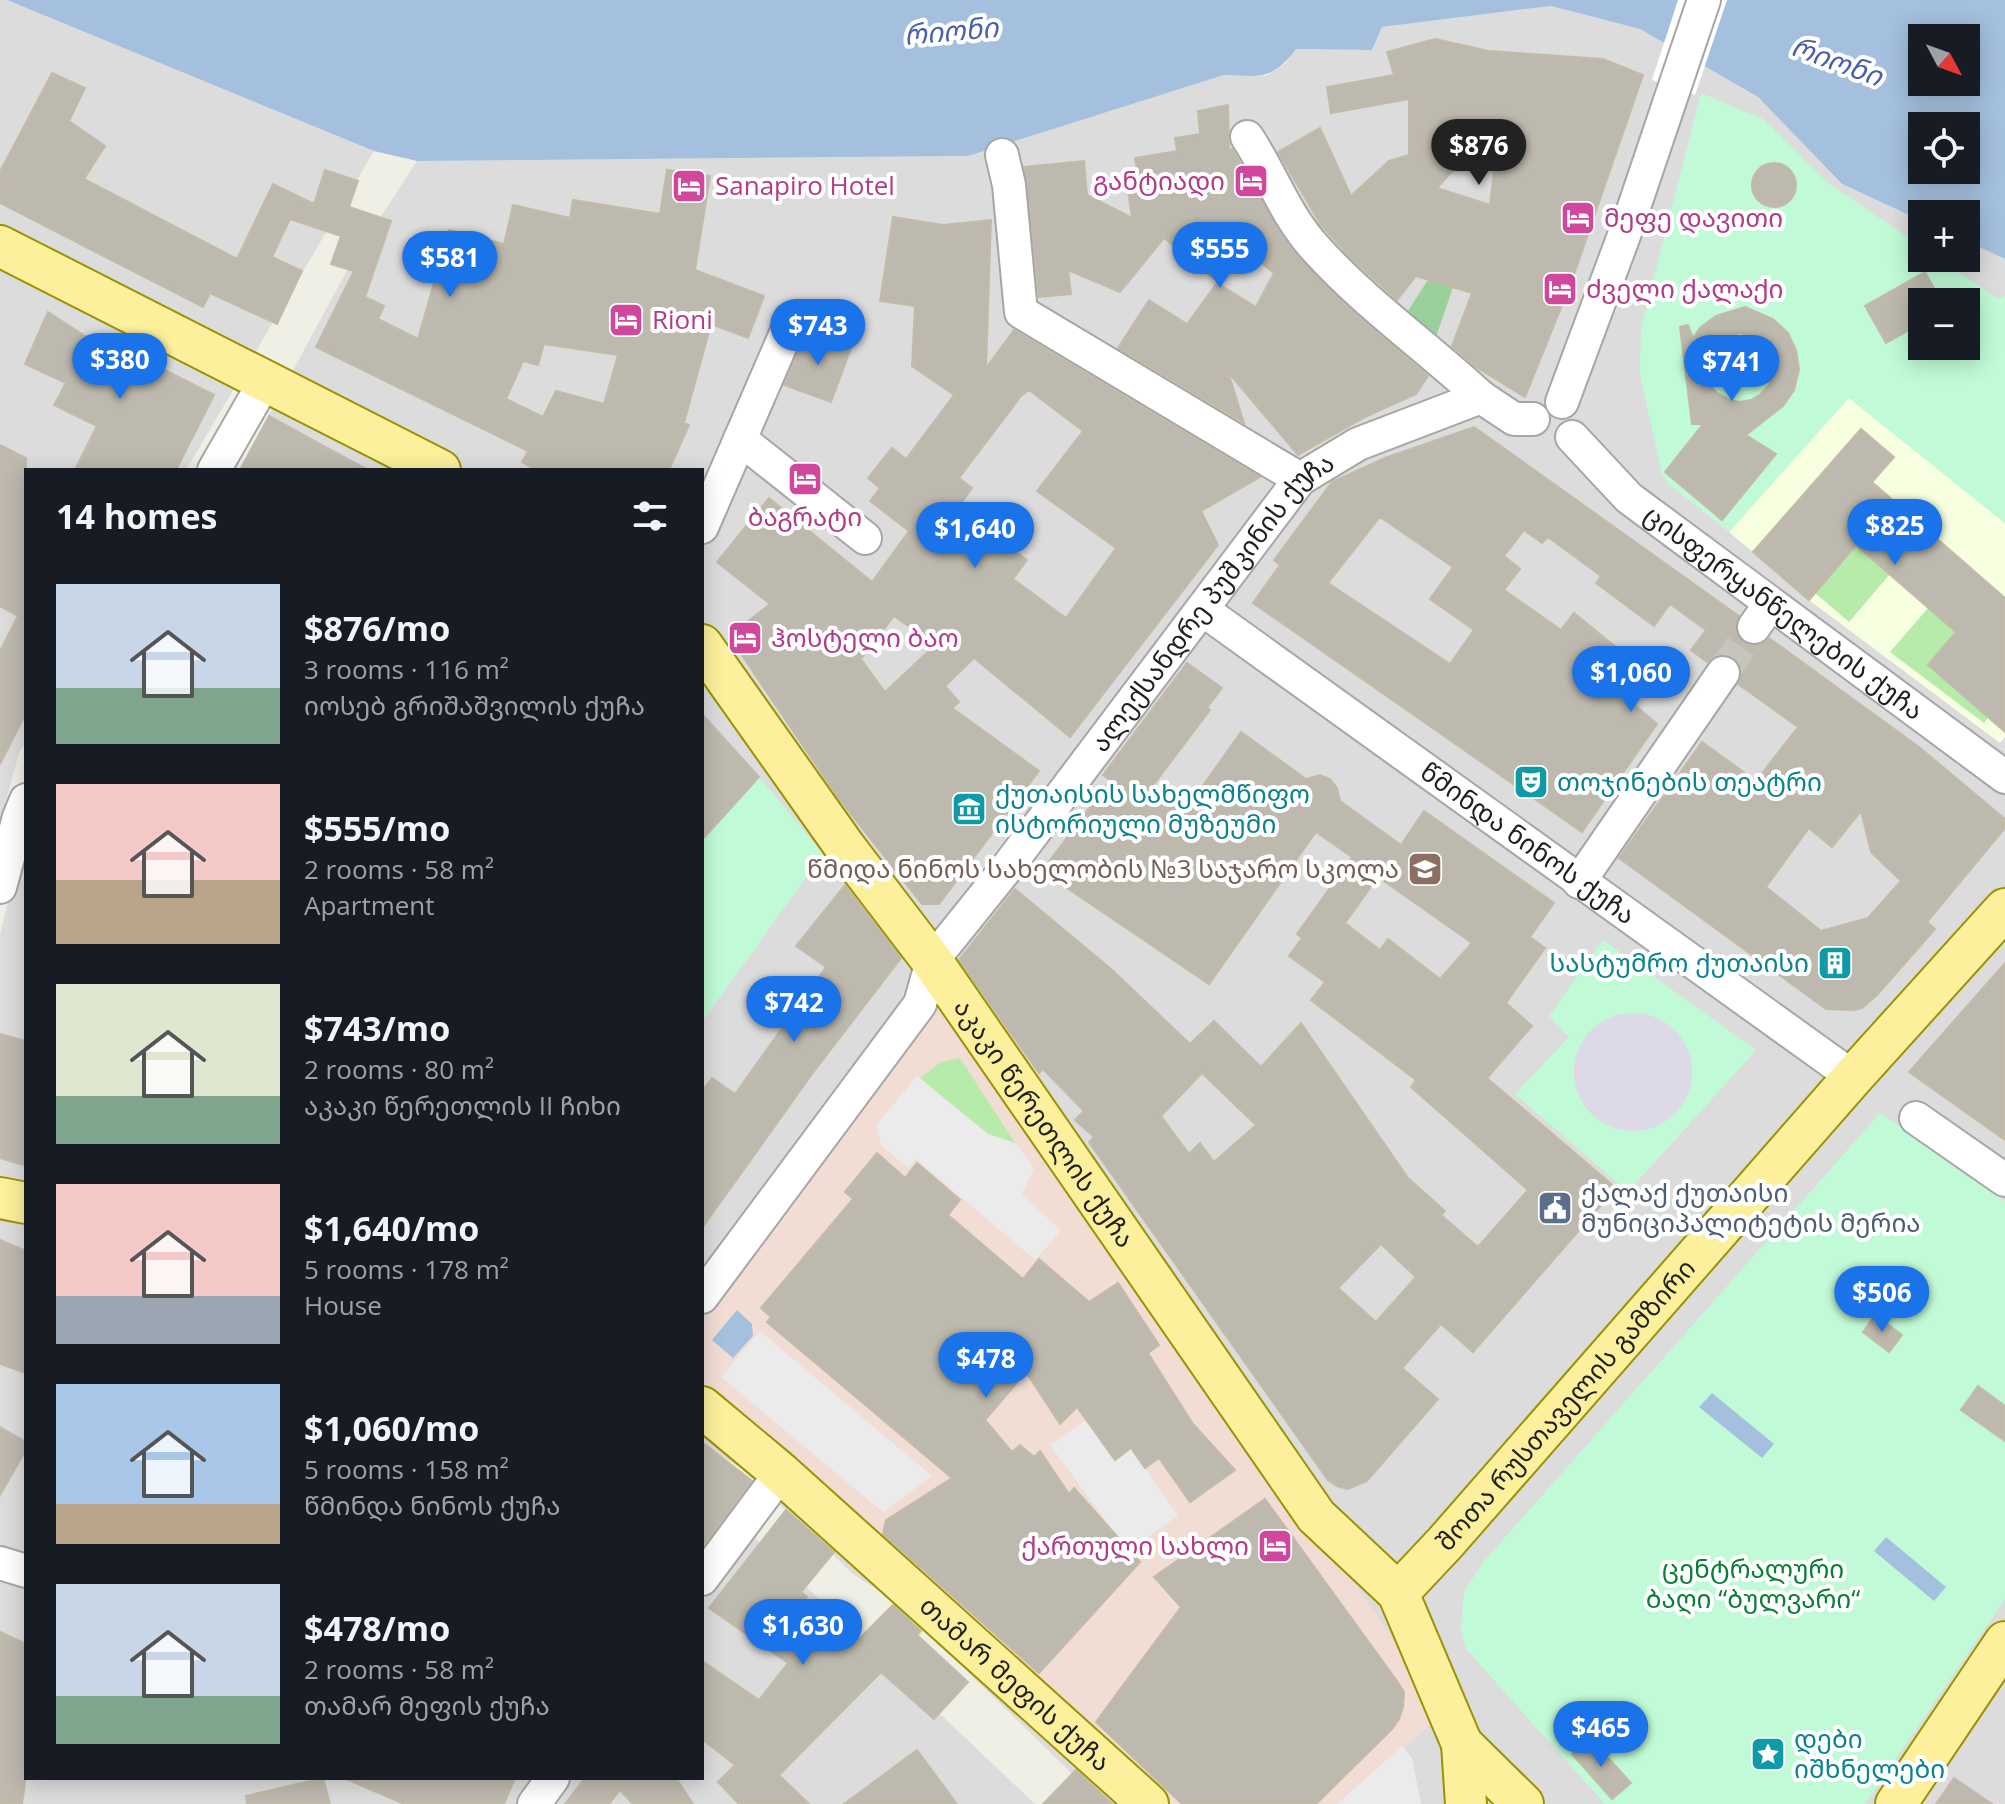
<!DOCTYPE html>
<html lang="en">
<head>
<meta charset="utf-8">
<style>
	body { margin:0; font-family:"Open Sans","Noto Sans Georgian",sans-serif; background:#242831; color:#f1f3f6; height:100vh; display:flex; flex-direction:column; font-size:30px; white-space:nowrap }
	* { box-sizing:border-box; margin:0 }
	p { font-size:26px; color:#9ea1a6 }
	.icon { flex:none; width:44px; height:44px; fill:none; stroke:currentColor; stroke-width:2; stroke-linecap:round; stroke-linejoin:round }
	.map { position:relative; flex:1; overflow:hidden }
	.details { position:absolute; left:24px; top:468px; width:680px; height:1312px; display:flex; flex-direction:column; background:#171b24; border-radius:0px; box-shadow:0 4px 20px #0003 }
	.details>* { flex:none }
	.needle { width:52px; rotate:131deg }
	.controls { position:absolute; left:1908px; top:24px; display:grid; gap:16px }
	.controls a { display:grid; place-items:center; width:72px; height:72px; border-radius:0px; background:#171b24; box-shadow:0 4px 20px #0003; font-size:40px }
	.price { position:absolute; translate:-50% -68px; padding:0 18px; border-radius:28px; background:#1a73e8; color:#fff; font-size:26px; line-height:52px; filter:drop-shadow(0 2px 4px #0008) }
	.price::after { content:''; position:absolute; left:50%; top:48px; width:24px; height:18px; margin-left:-12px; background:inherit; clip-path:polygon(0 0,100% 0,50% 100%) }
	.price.current { background:#222; color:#fff }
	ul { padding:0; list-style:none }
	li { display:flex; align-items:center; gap:24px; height:200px; padding:0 32px }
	li span { display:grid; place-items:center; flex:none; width:224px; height:160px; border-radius:0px; color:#555 }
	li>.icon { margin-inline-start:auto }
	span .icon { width:96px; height:96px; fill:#fffc; stroke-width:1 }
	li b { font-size:34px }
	h2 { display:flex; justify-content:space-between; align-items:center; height:96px; padding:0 32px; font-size:34px }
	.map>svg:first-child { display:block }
	.residential { fill:#dddcdc; fill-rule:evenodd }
	.commercial { fill:#f1ddd4 }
	.education { fill:#f6ffdf }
	.grass { fill:#b7ebaa }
	.forest { fill:#99d099 }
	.park { fill:#c1fad6; fill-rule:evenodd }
	.parking { fill:#ebebeb }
	.plaza { fill:#ddd9e6 }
	.water { fill:#a4c0de; fill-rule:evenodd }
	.pier { fill:#fff }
	.building { fill:#bdb9ae; stroke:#c2bba7; stroke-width:2; fill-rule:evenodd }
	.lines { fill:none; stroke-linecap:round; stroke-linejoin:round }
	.minor-tunnel { stroke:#c6c5bd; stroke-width:32; stroke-dasharray:32 16; stroke-linecap:butt }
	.minor-casing { stroke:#a6a6a6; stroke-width:36 }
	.major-casing { stroke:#9a9300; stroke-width:44 }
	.minor { stroke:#fff; stroke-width:32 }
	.major { stroke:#fdf09c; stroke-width:40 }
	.labels { text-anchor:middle; stroke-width:8; stroke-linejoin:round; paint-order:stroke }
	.hotel-label { font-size:26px; fill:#b23c85; stroke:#fff; text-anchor:start }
	.street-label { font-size:26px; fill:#1f1f1f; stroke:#fff }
	.culture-label { font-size:26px; fill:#0d838f; stroke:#fff; text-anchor:start }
	.education-label { font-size:26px; fill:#785e54; stroke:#fff; text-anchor:end }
	.service-label { font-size:26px; fill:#4e5e75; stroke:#fff; text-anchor:start }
	.park-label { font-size:26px; fill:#098036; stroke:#fff }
	.water-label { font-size:28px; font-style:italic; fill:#495eb1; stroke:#fff }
</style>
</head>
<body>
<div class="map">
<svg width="2005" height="1804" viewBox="0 0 2005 1804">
	<rect width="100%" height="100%" fill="#f0efe5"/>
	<path class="residential" d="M0 0H7L374 151 186 470H26V741L19 753 0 823Z
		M1551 6 1640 29 1758 97 1842 184 1922 221V258H1966V241L2005 259V1804H1103L896 1602 853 1574 741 1468 702 1444V470H239L351 263 417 161 968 156 1224 75 1266 76 1285 64 1295 49 1372 50 1382 27ZM1922 302H1966V346H1922Z
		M26 828V1195L0 1187V935Z
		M0 1197 26 1205V1778H702V1488L1035 1804H0Z"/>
	<path class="commercial" d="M947 993 1424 1684 1429 1725 1344 1804H1160L702 1396V1323Z"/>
	<path class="education" d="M1848 397 2005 523V737L2000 743 1809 600 1729 532Z"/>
	<path class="grass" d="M1856 545 1890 574 1849 622 1815 593Z
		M1928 608 1956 632 1928 665 1988 718 1984 723 1890 652Z
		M960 1058 1015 1143 988 1134 920 1078 941 1062Z"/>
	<path class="forest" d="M1428 280 1453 287 1436 337 1406 314Z"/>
	<path class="park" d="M1701 93 1763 119 1828 183 1922 247V258H1938L1998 299 2005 296V523L1849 398 1729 532 1670 485 1662 475 1640 374 1641 328ZM1922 302H1966V346H1922Z
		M759 777 823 854 702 1022V840Z
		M1603 940 1756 1050 1628 1192 1515 1094 1569 1037 1549 1016Z
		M1880 1113 2005 1201V1599L1865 1804H1605L1466 1649 1461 1628 1464 1591 1486 1559Z"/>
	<path class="parking" d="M917 1076 988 1134 1015 1143 1034 1168 1022 1194 1061 1231 1035 1260 916 1159 908 1168 881 1145 876 1125Z
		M760 1331 932 1476 883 1512 721 1377Z
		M1086 1420 1115 1460 1131 1448 1178 1516 1128 1551 1050 1445Z
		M1402 1746 1412 1758 1421 1804H1337Z"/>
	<path class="plaza" d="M1574 1072a59 59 0 1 1 118 0a59 59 0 1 1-118 0Z"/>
	<path class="water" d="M7 0H2005V259L1966 241V214H1922V221L1842 184 1758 97 1640 29 1551 6 1382 27 1372 50 1296 49C1272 81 1260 76 1224 75L968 156 417 161 374 151ZM1922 38H1966V82H1922ZM1922 126H1966V170H1922Z
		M1725 367a15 15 0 1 1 30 0a15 15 0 1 1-30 0Z
		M737 1310 752 1324 753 1336 733 1358 712 1340Z
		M1712 1393 1774 1444 1762 1458 1699 1407Z
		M1886 1537 1946 1587 1934 1601 1874 1551Z"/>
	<path class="pier" d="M1678 0H1727L1695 95 1652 80Z"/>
	<path class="building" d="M1435 39 1489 51 1603 59 1643 75 1571 283 1525 397 1476 367 1452 346 1472 293 1416 276 1397 300 1350 257 1321 225 1278 152 1320 128 1351 196 1389 161 1409 155V99L1331 113 1327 87 1394 75 1387 52ZM1500 117 1490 205 1437 188Z
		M52 73 85 88 69 121 105 146 84 179 237 259 273 184 314 204 325 170 358 181 349 207 391 221 365 297 384 306 378 319 418 339 449 230 504 244 513 205 570 218 573 200 660 214 667 170 710 176 695 270 764 296 748 338 711 324 684 423 689 425 669 470H536L522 462 528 451 316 347 354 271 331 264 341 236 290 219 272 257 302 271 277 324 210 293 203 307 0 203V172ZM544 344 618 355 604 404 556 391 543 417 506 399 523 361 538 365Z
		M1228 105 1229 150 1232 149 1290 247 1343 303 1428 376 1416 394 1365 417 1298 455 1228 372 1244 423 1118 348 1149 300 1187 324 1217 283 1256 307 1274 273 1243 248 1216 280 1164 238 1120 292 1068 270 1071 294 1039 297 1024 167 1084 161 1087 195 1132 218 1127 183 1139 181 1135 158 1177 151 1175 138 1200 134 1198 111Z
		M1752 185a22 22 0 1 1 44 0a22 22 0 1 1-44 0Z
		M893 217 943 225 991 220 986 368 1014 330 1260 477 1201 511 1218 545 1070 737 974 658 945 686 959 702 952 708 1039 771 939 904H922L839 799 729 636 770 604 717 562 769 498 872 582 909 531 870 501 880 488 868 478 892 448 906 459 954 395 912 366 915 306 880 301ZM1029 390 1083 431 1037 491 1116 548 1066 618 1013 579 1027 560 957 509 972 488 959 478 1021 396ZM894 616 935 645 885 692 861 659Z
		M1925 272 1942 302H1922V323L1886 343 1865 306Z
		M1745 307 1773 319 1788 333 1796 350 1799 370 1794 390 1783 406 1746 435 1776 454 1722 520 1665 472 1703 424H1692L1680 327 1688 325 1693 338 1700 328 1716 316ZM1741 333 1762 341 1770 350 1774 374 1769 385 1761 394 1751 400 1739 402 1728 399 1717 393 1710 385 1706 373V361L1710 350 1718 341 1729 335Z
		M48 312 85 336 129 352 214 395 176 470H75L97 426 54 405 66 383 25 364Z
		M807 332 851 348 831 402 784 385Z
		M269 416 318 443 368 470H240Z
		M1474 427 1739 616 1735 626 1737 634 1743 642 1753 646 1763 644 1769 638 1919 747 2005 819V828L1927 922 1935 929 1877 995 1862 1008 1854 1010 1826 1009 1619 858 1702 742 1756 781 1798 727 1738 684 1742 674 1740 664 1734 658 1724 654 1714 656 1707 662 1691 650 1706 630 1670 604 1654 626 1596 583 1601 576 1548 537 1542 543 1524 530 1504 556 1520 569 1504 590 1561 630 1574 613 1623 653 1604 679 1657 724 1582 832 1253 603 1280 565 1274 560 1332 482 1385 458ZM1380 517 1453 567 1430 599 1474 630 1450 664 1328 583ZM1861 811 1871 852 1901 881 1868 918 1821 931 1766 887 1809 828 1832 847Z
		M1861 429 1894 457 1872 482 2005 598V732L1928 665 1956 632 1856 545 1809 600 1753 552Z
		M0 445 26 458V713L0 764V651L18 616 0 606Z
		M1187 663 1222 688 1207 708 1210 710 1151 788 1185 811 1241 732 1306 779 1320 775 1330 779 1337 788 1340 801 1401 845 1424 811 1554 903 1530 937 1545 948 1506 1003 1532 1026 1487 1078 1616 1188 1473 1352 1441 1324 1402 1368 1438 1399 1367 1481 1348 1489 1337 1486 1328 1480 1089 1142 1094 1137 1075 1120 1084 1111 1043 1069 1039 1073 959 960 1015 889 1110 968 1190 1044 1214 1021 1261 1067 1301 1023 1408 1178 1445 1211 1441 1215 1478 1247 1528 1190 1411 1087 1416 1080 1311 1000 1325 982 1289 956 1302 938 1297 934 1352 857 1316 832 1209 984 1042 871 1110 780 1103 775ZM1378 877 1472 943 1440 979 1388 939 1380 950 1345 923ZM1202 1073 1256 1125 1214 1162 1200 1143 1189 1154 1161 1116ZM1381 1244 1416 1277 1376 1322 1338 1288Z
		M702 714 759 777 702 840Z
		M845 885 901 958 812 1074 702 1228V1091L712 1078 735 1094 826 967 796 946Z
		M2005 963V1140L1909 1072Z
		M0 1034 26 1041V1166L0 1158Z
		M877 1153 905 1178 917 1163 960 1200 948 1215 1023 1279 1039 1259 1089 1302 1118 1283 1159 1345 1148 1353 1193 1424 1235 1470 1190 1502 1159 1458 1145 1468 1131 1448 1115 1460 1077 1407 1060 1424 1026 1372 985 1420 1012 1452 1020 1445 1034 1457 1040 1451 1069 1494 1074 1488 1140 1562 1039 1673 883 1534 886 1520 952 1478 767 1322 771 1317 761 1308 853 1199 845 1192Z
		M0 1240 26 1251V1373L0 1364Z
		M1875 1315 1902 1335 1889 1352 1863 1332Z
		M1978 1386 2005 1406V1441L1961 1410Z
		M0 1427 26 1442V1450L0 1495Z
		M702 1442 752 1481 702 1547Z
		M1265 1499 1397 1681 1404 1692 1403 1707 1399 1719 1392 1729 1316 1804H1182L1096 1722 1181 1607 1154 1577Z
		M786 1510 834 1552 801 1592 807 1597 804 1600 854 1644 893 1605 921 1631 917 1635 968 1682 934 1719 881 1672 779 1775 809 1804H739L718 1782 735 1765 702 1739V1661L759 1700 788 1663 709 1608Z
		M0 1632 26 1644V1776L22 1804H0Z
		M1590 1738 1631 1783 1612 1799 1572 1754Z
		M917 1750 957 1804H844Z
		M1076 1770 1112 1804H1043Z
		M323 1778 330 1804H247L246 1796Z
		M344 1778H515L504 1804H404Z
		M585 1778H676L693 1804H633L620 1790 609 1804H565Z
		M1954 1778 1992 1804H1936Z"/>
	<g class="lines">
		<path class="minor-tunnel" d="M1723 673 1754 627"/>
		<g class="minor-casing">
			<g id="minor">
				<path d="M1247 137C1273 176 1284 214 1317 250 1367 305 1427 347 1481 397"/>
				<path d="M1002 155 1009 185 1021 312 1300 479"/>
				<path d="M1562 402 1629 222 1704 0"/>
				<path id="s1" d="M1572 437 1629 498 2005 777"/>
				<path d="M740 439 865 538"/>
				<path d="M214 470 265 381"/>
				<path d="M702 527 790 324"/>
				<path id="s2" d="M1203 610 1853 1077"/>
				<path d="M1754 627 1770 604"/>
				<path d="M1579 882 1723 673"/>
				<path d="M0 887 19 817 26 800"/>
				<path d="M1916 1118 2005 1180"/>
				<path id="s3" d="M702 1297 920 1004 932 961 1006 869 1300 479 1358 444 1481 397 1514 419H1533"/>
				<path d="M0 1563 26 1571"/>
				<path d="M702 1579 781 1473"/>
				<path d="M534 1804 553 1778"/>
			</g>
		</g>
		<g class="major-casing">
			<g id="major">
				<path d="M0 246 440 470"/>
				<path id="s4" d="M702 645 845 847 932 961 1316 1516 1398 1593 1462 1744 1466 1804"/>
				<path d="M0 1198 26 1203"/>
				<path id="s5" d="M702 1407 781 1473 1148 1804"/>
				<path id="s6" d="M1398 1593 1445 1543 1853 1077 2005 909"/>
				<path d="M1462 1744 1523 1804"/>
				<path d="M1896 1804 2005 1642"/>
			</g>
		</g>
		<use href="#minor" class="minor"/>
		<use href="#major" class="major"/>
	</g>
	<defs>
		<g id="hotel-square" transform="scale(1.8)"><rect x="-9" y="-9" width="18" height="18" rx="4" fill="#d1479c" stroke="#fff"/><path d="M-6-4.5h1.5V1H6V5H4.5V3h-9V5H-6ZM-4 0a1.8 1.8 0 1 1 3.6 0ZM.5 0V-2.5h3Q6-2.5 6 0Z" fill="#fff"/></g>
		<g id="theatre-square" transform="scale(1.8)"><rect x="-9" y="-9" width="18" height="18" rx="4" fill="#0f9aa8" stroke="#fff"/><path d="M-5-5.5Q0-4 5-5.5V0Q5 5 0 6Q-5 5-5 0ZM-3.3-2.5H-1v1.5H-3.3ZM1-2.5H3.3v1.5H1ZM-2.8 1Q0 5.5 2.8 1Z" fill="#fff"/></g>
		<g id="museum-square" transform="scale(1.8)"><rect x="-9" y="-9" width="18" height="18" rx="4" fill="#0f9aa8" stroke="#fff"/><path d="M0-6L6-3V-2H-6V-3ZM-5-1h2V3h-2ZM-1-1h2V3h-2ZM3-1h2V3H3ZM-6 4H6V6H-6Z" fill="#fff"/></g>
		<g id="school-square" transform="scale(1.8)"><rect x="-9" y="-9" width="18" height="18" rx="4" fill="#8d6e63" stroke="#fff"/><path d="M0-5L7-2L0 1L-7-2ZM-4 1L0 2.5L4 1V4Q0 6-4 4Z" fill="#fff"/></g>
		<g id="building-square" transform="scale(1.8)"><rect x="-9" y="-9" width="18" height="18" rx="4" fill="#0f9aa8" stroke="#fff"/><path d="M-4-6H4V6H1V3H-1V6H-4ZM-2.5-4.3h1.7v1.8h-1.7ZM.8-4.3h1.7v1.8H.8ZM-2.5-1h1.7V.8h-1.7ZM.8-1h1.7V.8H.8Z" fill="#fff"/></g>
		<g id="civic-square" transform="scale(1.8)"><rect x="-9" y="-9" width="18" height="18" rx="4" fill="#5c6f8a" stroke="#fff"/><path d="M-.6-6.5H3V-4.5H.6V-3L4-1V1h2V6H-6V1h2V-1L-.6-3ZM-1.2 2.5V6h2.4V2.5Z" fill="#fff"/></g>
		<g id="sight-square" transform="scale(1.8)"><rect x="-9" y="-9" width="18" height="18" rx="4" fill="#0f9aa8" stroke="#fff"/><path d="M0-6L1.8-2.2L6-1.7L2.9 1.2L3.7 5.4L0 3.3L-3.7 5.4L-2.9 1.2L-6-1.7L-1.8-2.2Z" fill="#fff"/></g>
	</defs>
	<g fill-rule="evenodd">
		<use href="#hotel-square" x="1251" y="181"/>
		<use href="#hotel-square" x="689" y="186"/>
		<use href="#hotel-square" x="1578" y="218"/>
		<use href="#hotel-square" x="1560" y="289"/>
		<use href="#hotel-square" x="626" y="320"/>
		<use href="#hotel-square" x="805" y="479"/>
		<use href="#hotel-square" x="745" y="638"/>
		<use href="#theatre-square" x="1531" y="782"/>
		<use href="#museum-square" x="969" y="809"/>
		<use href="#school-square" x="1425" y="869"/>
		<use href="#building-square" x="1835" y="963"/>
		<use href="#civic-square" x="1555" y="1208"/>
		<use href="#hotel-square" x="1275" y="1546"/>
		<use href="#sight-square" x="1768" y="1754"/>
	</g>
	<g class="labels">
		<g class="hotel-label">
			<text x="1225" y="190" text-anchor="end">განტიადი</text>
			<text x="715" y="195">Sanapiro Hotel</text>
			<text x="1604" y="227">მეფე დავითი</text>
			<text x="1586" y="298">ძველი ქალაქი</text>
			<text x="652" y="329">Rioni</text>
			<text x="805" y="526" text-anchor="middle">ბაგრატი</text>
			<text x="771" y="647">ჰოსტელი ბაო</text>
			<text x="1249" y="1555" text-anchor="end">ქართული სახლი</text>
		</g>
		<g class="street-label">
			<text dy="9" stroke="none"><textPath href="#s3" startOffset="866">ალექსანდრე პუშკინის ქუჩა</textPath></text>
			<text dy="9" stroke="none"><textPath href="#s1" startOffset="276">ცისფერყანწელების ქუჩა</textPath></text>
			<text dy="9" stroke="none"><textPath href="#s2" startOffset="400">წმინდა ნინოს ქუჩა</textPath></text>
			<text dy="9" stroke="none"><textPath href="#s4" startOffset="588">აკაკი წერეთლის ქუჩა</textPath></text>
			<text dy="9" stroke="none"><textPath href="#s6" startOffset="252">შოთა რუსთაველის გამზირი</textPath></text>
			<text dy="9" stroke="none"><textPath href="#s5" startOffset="418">თამარ მეფის ქუჩა</textPath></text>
		</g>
		<g class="culture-label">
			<text x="1557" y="791">თოჯინების თეატრი</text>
			<text x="995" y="803">ქუთაისის სახელმწიფო<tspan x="995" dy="30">ისტორიული მუზეუმი</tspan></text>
			<text x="1809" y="972" text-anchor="end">სასტუმრო ქუთაისი</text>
			<text x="1794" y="1748">დები<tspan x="1794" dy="30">იშხნელები</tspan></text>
		</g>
		<g class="education-label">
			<text x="1399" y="878">წმიდა ნინოს სახელობის №3 საჯარო სკოლა</text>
		</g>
		<g class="service-label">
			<text x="1581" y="1202">ქალაქ ქუთაისი<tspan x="1581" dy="30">მუნიციპალიტეტის მერია</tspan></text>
		</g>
		<g class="park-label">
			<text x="1753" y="1578">ცენტრალური<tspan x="1753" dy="30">ბაღი “ბულვარი“</tspan></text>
		</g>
		<g class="water-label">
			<text transform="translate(951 31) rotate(-5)" y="10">რიონი</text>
			<text transform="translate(1837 61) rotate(20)" y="10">რიონი</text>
		</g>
	</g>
</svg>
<div class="controls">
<a><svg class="needle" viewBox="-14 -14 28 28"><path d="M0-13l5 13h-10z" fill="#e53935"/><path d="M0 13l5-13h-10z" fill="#9ea1a6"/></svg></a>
<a><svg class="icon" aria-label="locate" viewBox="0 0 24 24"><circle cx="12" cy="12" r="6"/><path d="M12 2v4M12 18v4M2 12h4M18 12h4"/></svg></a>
<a>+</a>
<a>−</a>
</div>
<b class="price current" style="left:1479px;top:187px">$876</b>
<b class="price" style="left:1220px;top:290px">$555</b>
<b class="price" style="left:450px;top:299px">$581</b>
<b class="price" style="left:818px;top:367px">$743</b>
<b class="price" style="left:120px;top:401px">$380</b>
<b class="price" style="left:1732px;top:403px">$741</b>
<b class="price" style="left:1895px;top:567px">$825</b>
<b class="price" style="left:975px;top:570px">$1,640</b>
<b class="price" style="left:1631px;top:714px">$1,060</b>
<b class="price" style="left:794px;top:1044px">$742</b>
<b class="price" style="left:1882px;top:1334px">$506</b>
<b class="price" style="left:986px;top:1400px">$478</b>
<b class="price" style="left:803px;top:1667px">$1,630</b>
<b class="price" style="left:1601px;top:1769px">$465</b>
<section class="details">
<h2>14 homes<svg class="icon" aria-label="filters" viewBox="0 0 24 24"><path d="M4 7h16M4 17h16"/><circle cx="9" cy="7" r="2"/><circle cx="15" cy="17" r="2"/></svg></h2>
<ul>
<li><span style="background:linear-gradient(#c9d6e8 65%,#7fa58c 0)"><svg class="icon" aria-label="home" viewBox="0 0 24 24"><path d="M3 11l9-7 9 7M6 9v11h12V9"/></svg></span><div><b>$876/mo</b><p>3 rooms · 116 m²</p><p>იოსებ გრიშაშვილის ქუჩა</p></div></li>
<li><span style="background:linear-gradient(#f6c9c9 60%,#b9a48a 0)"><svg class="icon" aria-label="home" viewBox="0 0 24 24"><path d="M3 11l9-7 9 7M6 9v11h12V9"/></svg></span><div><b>$555/mo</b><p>2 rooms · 58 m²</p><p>Apartment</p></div></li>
<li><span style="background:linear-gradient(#dfe7d0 70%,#7fa58c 0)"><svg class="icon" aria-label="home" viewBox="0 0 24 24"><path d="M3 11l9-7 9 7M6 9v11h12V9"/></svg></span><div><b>$743/mo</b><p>2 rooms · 80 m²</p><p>აკაკი წერეთლის II ჩიხი</p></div></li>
<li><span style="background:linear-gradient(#f6c9c9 70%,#9aa5b1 0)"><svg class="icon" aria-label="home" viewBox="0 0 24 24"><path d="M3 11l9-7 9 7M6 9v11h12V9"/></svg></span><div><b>$1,640/mo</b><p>5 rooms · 178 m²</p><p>House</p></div></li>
<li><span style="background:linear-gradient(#a9c7e8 75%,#b9a48a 0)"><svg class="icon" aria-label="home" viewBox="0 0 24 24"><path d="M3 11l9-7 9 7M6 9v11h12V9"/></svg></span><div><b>$1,060/mo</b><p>5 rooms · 158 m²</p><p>წმინდა ნინოს ქუჩა</p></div></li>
<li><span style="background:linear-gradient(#c9d6e8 70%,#7fa58c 0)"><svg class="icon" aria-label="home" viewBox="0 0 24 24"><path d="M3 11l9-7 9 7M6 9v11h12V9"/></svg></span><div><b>$478/mo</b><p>2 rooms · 58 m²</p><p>თამარ მეფის ქუჩა</p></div></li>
</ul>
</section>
</div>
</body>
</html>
